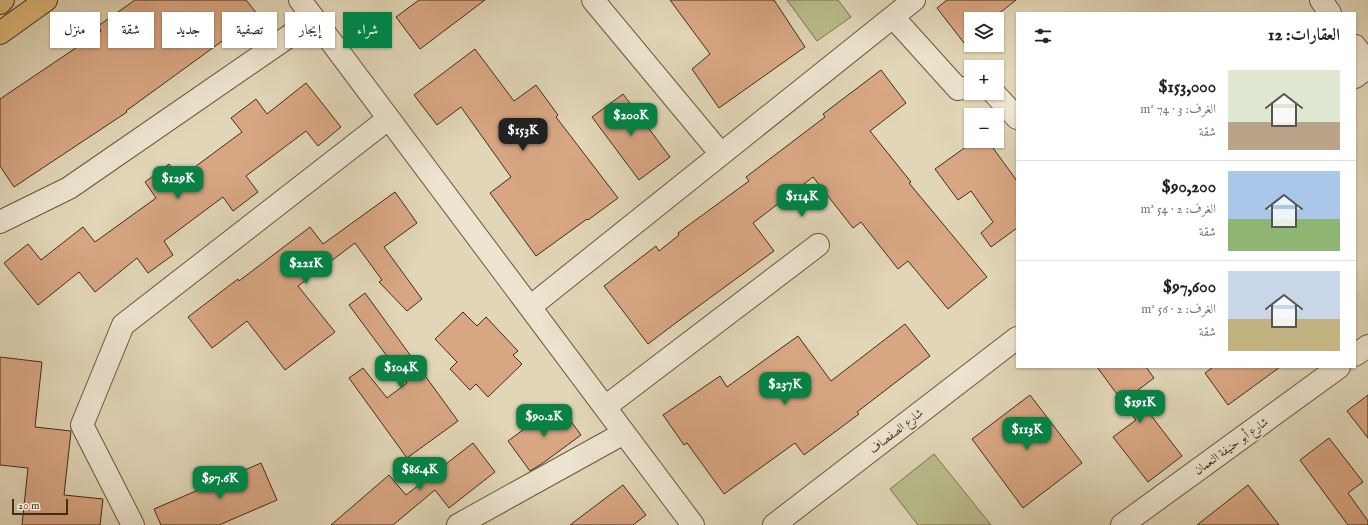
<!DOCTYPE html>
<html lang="ar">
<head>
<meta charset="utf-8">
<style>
	body { margin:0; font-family:"IM FELL English",Amiri,serif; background:#f2f2f2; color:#202124; direction:rtl; height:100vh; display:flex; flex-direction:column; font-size:15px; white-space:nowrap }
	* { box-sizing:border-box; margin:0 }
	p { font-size:13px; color:#757577 }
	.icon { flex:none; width:22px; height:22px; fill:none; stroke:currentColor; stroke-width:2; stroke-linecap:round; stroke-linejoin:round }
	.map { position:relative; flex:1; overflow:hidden; direction:ltr }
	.details { position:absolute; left:1016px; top:12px; width:340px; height:356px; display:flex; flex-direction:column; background:#fff; border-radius:0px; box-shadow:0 1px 3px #0004; direction:rtl }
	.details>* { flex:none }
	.hud { position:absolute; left:12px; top:12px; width:380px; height:36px; direction:rtl; display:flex; gap:8px }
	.tools { position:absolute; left:964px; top:12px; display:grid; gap:8px }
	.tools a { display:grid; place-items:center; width:40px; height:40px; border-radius:0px; background:#fff; box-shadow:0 1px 3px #0004; font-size:20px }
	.scale { position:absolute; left:12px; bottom:10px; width:56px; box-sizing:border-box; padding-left:4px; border:2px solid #442d16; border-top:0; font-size:11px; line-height:14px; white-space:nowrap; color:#442d16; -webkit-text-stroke:3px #ece4d0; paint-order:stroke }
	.price { position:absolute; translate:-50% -34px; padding:0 9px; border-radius:8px; background:#0b8043; color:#fff; font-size:13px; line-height:26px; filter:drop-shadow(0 1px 2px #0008) }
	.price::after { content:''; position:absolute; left:50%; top:24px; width:12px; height:9px; margin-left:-6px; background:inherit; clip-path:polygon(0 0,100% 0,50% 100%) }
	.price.active { background:#222; color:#fff }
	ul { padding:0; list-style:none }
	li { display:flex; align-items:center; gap:12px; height:100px; padding:0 16px }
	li+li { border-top:1px solid #e0e0e0 }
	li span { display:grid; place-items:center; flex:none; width:112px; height:80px; border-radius:0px; color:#555 }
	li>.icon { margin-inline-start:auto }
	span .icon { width:48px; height:48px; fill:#fffc; stroke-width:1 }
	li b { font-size:17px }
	h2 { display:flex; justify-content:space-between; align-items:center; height:48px; padding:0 16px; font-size:17px }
	.pill { padding:0 14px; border-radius:0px; background:#fff; box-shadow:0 1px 3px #0004; font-size:14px; line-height:36px }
	.pill.active { background:#0b8043; color:#fff }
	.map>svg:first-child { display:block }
	.green { fill:#b9bc8a; stroke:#7e7450 }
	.building { fill:#d8a683; stroke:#442d16 }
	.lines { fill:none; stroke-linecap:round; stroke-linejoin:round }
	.minor-casing { stroke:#6b573e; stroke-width:24 }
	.major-casing { stroke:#442d16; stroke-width:24 }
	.minor { stroke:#ece4d0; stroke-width:22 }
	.major { stroke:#e0bb7c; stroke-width:22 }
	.labels { text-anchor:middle; stroke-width:4; stroke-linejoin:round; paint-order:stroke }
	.street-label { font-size:12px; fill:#442d16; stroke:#ece4d0 }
</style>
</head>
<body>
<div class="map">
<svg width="1368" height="525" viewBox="0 0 1368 525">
	<rect width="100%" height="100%" fill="#e1d6b7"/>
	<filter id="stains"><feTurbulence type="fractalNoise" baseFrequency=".005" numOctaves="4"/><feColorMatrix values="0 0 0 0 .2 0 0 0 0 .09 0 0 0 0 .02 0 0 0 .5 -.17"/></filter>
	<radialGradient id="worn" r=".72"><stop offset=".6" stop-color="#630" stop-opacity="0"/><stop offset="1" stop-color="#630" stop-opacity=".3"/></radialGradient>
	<path class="green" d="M787 0H838L851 17 817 41Z
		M934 454 991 525H918L890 489Z"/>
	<path class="building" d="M135 0H246L258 15 126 111 127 112 14 187 0 166V99L101 31 98 26Z
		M419 0H485L420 49 396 17Z
		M670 0H774L805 47 719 108 692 69 710 54Z
		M947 0H1016L992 19H971V52L937 8Z
		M475 49 514 101 536 85 558 115 556 117 618 198 588 220 587 219 536 256 490 193 511 177 461 107 437 125 414 95Z
		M881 70 906 103 870 131 911 182 909 183 987 277 948 309 908 261 898 269 861 222 853 228 813 177 753 223 774 251 677 322 648 344 604 286 656 246 659 251 679 235 678 233 749 181 746 177 825 117 823 114Z
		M306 83 341 127 318 146 306 131 246 176 258 192 233 211 223 197 164 241 173 255 148 273 137 258 95 292 79 272 38 305 4 263 28 244 41 260 83 227 95 242 156 198 145 182 169 164 180 178 242 132 231 118 256 99 267 114Z
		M623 94 670 157 639 180 592 117Z
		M974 141H988L1017 181V228L991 247 981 233 993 222 971 191 958 200 935 169Z
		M395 192 417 223 384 247 422 299 407 311 379 282 382 280 355 243 298 286 335 332 285 370 247 321 212 348 188 317 238 279 239 281 310 227 323 244Z
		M365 293 458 421 407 458 349 378 363 368 387 398 407 383 349 305Z
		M463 312 477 326 486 317 518 351 513 355 522 364 488 397 476 384 470 390 450 369 457 362 435 339Z
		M905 324 930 356 857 412 859 414 804 455 795 443 724 494 687 443 684 445 663 415 720 376 727 387 798 336 831 381Z
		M0 357 42 362 35 427 71 431 64 495 103 499 100 525H22L28 468 0 465Z
		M1097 367H1146L1154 378 1134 393 1182 456 1148 482 1113 437 1136 420Z
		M1213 367H1280L1228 405 1205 373Z
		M1030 395 1082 463 1023 508 972 439Z
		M1368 395V438L1347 411Z
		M558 404 581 435 543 463 530 471 508 441Z
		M1329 438 1363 482 1348 493 1368 521V525H1348L1300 460Z
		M473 443 495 472 449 508 435 490 393 525H331L389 475 406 495Z
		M261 463 277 500 219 525H161L154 509Z
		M623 485 646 515 633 525H570Z
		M1248 485 1279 525H1197Z"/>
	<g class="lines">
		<g class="minor-casing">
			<path id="minor" d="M300 0 693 525
				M593 0 721 154
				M1321 0 1330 13
				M893 17 958 89 971 87
				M1355 46 1368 63
				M1355 77 1368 67
				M994 93 1017 118
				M0 222 69 188 314 19
				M530 307 914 0
				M1355 355 1368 346
				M605 407 818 245
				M133 525 82 425 123 325 388 119
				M458 525 624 433
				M774 525 1017 338
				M1122 525 1339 367"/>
		</g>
		<g class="major-casing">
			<path id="major" d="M0 3 3 0
				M0 33 46 0"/>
		</g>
		<use href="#minor" class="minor"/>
		<use href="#major" class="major"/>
	</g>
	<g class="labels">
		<g class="street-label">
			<text transform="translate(896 431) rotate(-38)" y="4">شارع الصفصاف</text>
			<text transform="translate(1231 446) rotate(-36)" y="4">شارع أبو حنيفة النعمان</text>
		</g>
	</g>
	<rect width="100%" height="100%" filter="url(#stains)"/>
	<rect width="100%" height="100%" fill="url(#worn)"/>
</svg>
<div class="tools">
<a><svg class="icon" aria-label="layers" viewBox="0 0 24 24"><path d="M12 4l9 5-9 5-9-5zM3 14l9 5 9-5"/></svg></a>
<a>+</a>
<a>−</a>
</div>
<div class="scale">20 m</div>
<b class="price" style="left:631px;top:137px">$200K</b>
<b class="price active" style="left:523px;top:152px">$153K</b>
<b class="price" style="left:178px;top:200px">$129K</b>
<b class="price" style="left:802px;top:218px">$114K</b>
<b class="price" style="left:306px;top:285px">$221K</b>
<b class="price" style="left:401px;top:389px">$104K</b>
<b class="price" style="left:785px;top:406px">$237K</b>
<b class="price" style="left:1140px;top:424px">$191K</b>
<b class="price" style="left:544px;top:438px">$90.2K</b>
<b class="price" style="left:1027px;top:451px">$113K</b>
<b class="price" style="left:420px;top:491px">$86.4K</b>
<b class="price" style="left:220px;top:500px">$97.6K</b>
<div class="hud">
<a class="pill active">شراء</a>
<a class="pill">إيجار</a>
<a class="pill">تصفية</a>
<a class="pill">جديد</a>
<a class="pill">شقة</a>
<a class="pill">منزل</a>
</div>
<section class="details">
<h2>العقارات: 12<svg class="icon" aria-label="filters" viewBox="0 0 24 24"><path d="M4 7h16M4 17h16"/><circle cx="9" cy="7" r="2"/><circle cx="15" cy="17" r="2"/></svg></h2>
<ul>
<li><span style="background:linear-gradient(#dfe7d0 65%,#b9a48a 0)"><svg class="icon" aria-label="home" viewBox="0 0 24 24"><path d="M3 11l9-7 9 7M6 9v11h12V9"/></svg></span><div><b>$153,000</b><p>الغرف: 3 · 74 m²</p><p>شقة</p></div></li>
<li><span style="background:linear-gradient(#a9c7e8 60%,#8fb573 0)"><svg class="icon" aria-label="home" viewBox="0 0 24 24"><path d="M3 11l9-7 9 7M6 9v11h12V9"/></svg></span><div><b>$90,200</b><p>الغرف: 2 · 54 m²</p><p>شقة</p></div></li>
<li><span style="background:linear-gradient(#c9d6e8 60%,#c2b280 0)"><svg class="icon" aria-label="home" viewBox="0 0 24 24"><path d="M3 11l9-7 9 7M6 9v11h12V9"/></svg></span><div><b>$97,600</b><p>الغرف: 2 · 56 m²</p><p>شقة</p></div></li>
</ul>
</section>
</div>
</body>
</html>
